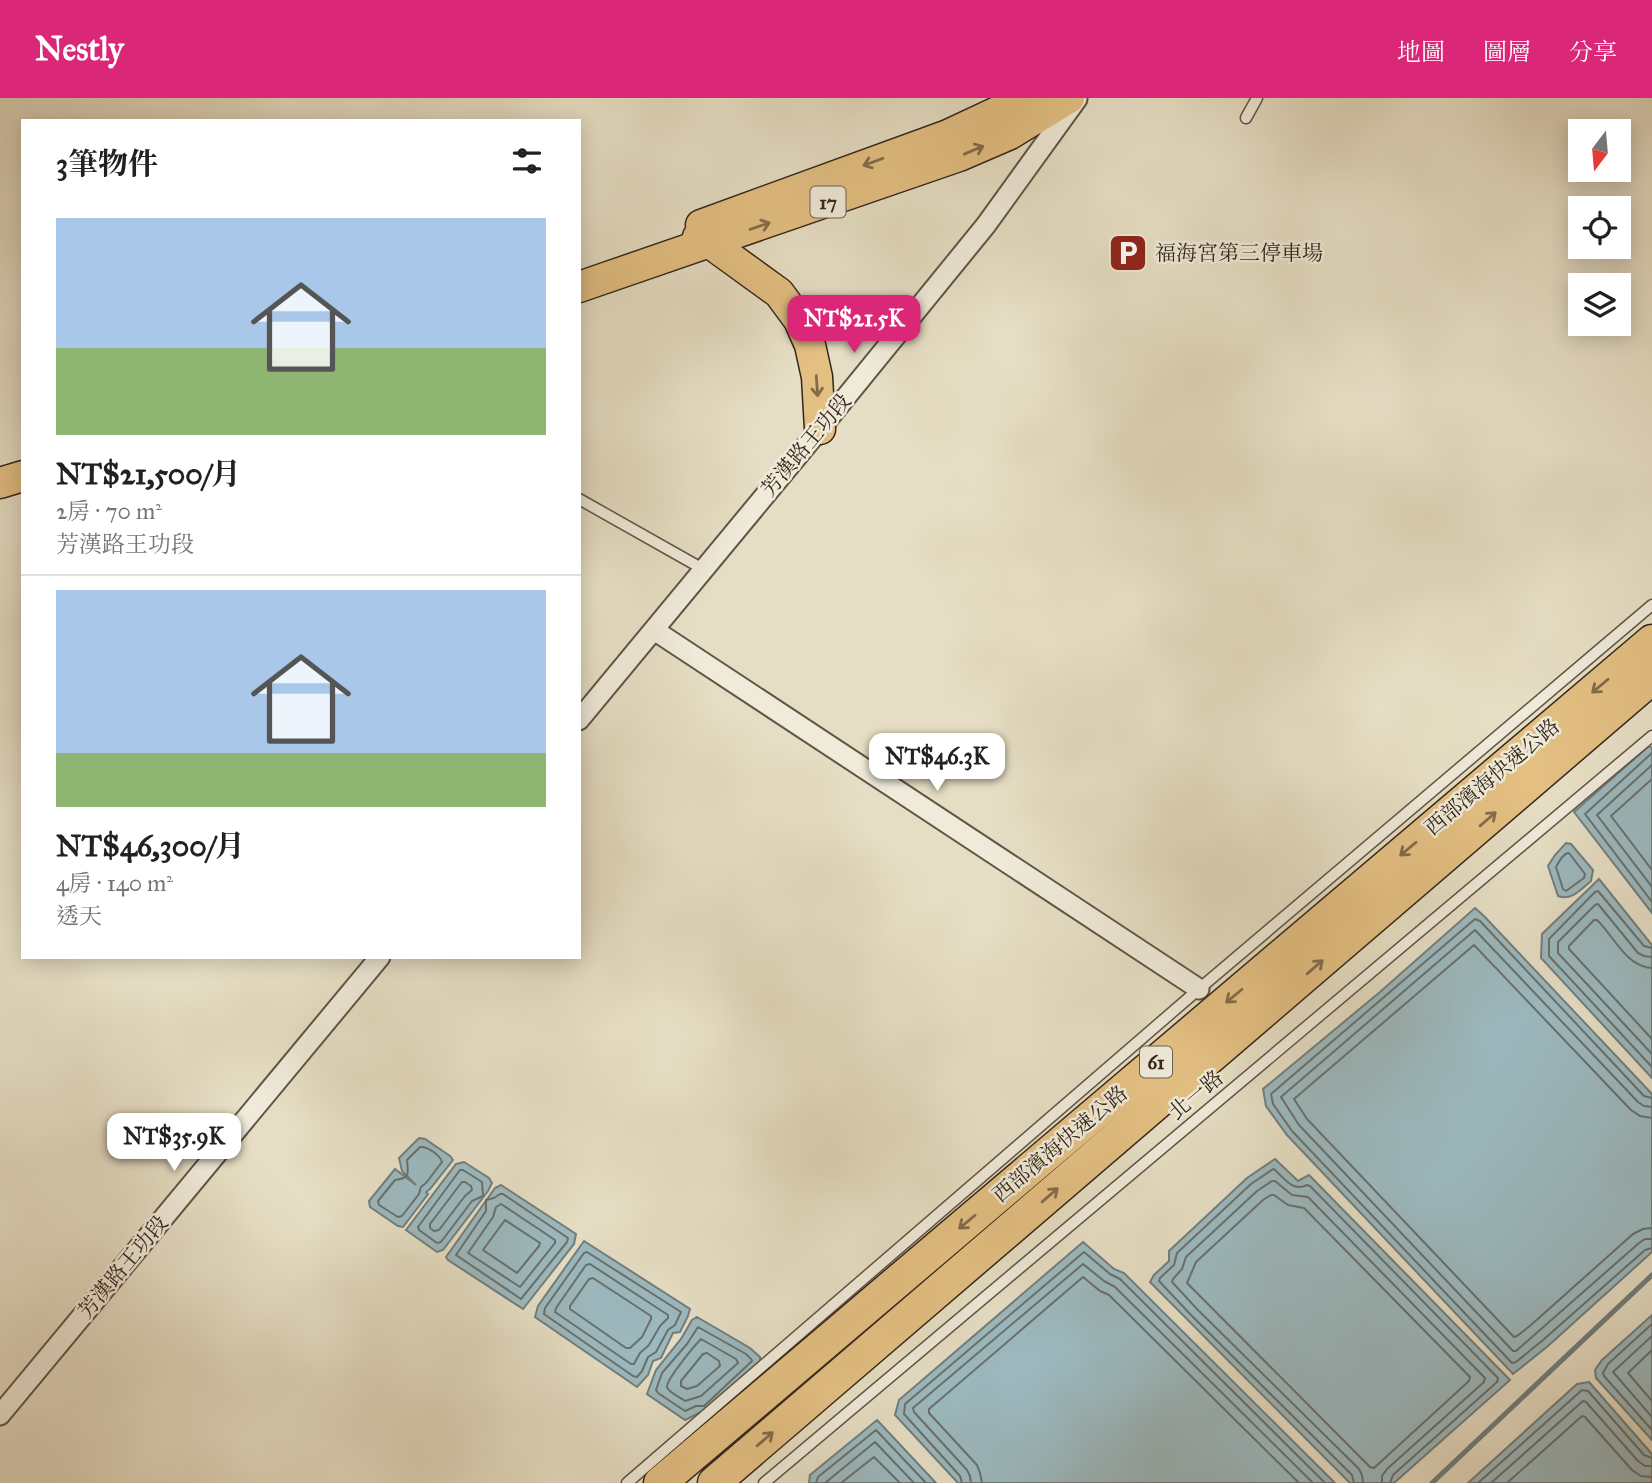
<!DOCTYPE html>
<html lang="zh-TW">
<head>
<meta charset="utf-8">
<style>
	body { margin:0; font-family:"IM FELL Great Primer","Noto Serif TC",serif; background:#f6f6f6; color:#202124; height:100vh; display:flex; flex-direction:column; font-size:26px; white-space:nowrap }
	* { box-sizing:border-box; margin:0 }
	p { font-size:23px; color:#757577 }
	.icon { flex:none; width:38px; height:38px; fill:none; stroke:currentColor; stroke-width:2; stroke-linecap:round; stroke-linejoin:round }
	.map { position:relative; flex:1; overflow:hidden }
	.drawer { position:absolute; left:21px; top:21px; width:560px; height:840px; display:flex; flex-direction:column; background:#fff; border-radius:0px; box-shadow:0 4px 18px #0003 }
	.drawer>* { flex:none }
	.needle { width:46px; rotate:196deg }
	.fabs { position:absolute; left:1568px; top:21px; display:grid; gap:14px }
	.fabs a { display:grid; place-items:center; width:63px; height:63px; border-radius:0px; background:#fff; box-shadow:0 4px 18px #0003; font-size:35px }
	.price { position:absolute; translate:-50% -60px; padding:0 16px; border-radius:14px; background:#fff; color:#222; font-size:23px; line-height:46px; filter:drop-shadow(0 2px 4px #0008) }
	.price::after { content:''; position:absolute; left:50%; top:42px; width:21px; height:16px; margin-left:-10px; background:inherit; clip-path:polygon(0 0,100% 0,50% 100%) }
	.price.active { background:#db2777; color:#fff }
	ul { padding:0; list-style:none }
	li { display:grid; align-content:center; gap:14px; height:371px; padding:0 35px }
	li+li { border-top:2px solid #e0e0e0 }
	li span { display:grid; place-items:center; height:217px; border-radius:0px; color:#555 }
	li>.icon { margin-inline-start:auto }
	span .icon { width:126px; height:126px; fill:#fffc; stroke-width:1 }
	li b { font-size:30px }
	h2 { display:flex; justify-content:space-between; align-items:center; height:84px; padding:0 35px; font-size:30px }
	header { display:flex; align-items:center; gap:42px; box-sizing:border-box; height:98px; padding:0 35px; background:#db2777; color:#fff }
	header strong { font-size:33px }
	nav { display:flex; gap:38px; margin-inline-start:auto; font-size:24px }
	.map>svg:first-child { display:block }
	.water { fill:#9cb9bf; stroke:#727e7d; stroke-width:2 }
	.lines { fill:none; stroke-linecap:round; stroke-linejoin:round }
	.shore { stroke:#68706d; stroke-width:2 }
	.stream { stroke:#727e7d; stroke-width:5 }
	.service-casing { stroke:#605445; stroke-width:13 }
	.minor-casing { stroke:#605445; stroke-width:23 }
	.primary-casing { stroke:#34261b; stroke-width:33 }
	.trunk-casing { stroke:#34261b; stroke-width:35 }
	.service { stroke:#efead9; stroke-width:10 }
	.minor { stroke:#efead9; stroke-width:19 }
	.primary { stroke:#e3bf82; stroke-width:30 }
	.trunk { stroke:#e3bf82; stroke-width:32 }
	.oneway { stroke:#836b49 }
	.labels { text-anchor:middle; stroke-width:5; stroke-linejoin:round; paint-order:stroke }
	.shield { fill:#efead9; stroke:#6c6154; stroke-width:2 }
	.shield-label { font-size:19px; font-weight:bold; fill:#34261b }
	.poi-label { font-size:21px; fill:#34261b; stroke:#efead9; text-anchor:start }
	.street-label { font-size:21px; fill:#34261b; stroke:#efead9 }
</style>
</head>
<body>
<header>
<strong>Nestly</strong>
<nav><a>地圖</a><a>圖層</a><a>分享</a></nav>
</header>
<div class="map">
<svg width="1652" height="1385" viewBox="0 0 1652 1385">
	<rect width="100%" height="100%" fill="#e6dec4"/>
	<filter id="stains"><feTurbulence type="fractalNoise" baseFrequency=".00286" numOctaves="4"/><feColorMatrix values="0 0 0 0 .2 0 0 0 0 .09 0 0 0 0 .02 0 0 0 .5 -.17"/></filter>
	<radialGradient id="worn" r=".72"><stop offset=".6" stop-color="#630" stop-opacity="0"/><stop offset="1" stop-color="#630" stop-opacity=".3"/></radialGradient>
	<path class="water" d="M1649 648 1652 650V815L1574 714Z
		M1566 745 1571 746 1593 772 1591 783C1581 791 1572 803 1558 798L1548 768 1555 757Z
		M1599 781 1652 847V980L1541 860 1542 836Z
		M1475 810 1484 818 1652 996V1154L1548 1248 1513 1276 1287 1037 1266 1008 1263 991 1380 894Z
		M419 1040 425 1041 450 1058 453 1062 430 1091 426 1094 428 1096 403 1129 398 1128 370 1109 369 1103 395 1071 416 1087 402 1073 399 1060Z
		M1275 1061 1298 1083 1309 1077 1510 1282 1394 1385H1350L1150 1184 1154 1177 1169 1163V1153L1247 1080Z
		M464 1064 489 1080 492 1085 488 1093 443 1152 437 1154 406 1132 456 1066Z
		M501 1087 576 1136 574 1146 523 1211 448 1162 446 1159 495 1090Z
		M584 1143 690 1211 688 1218 680 1234 673 1235 661 1260 653 1263 648 1277 637 1289 535 1219 538 1208Z
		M1083 1144 1114 1171 1124 1175 1335 1385H958L895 1317 899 1302Z
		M1652 1217V1342L1596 1280 1595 1272 1602 1262Z
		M697 1219 750 1250 760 1259V1267L703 1318 699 1315 685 1322 647 1296 656 1272 681 1241 692 1222Z
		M1589 1284 1652 1356V1385H1468L1577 1286Z
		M877 1322 936 1385H809L810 1377Z"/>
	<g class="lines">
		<path class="shore" d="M1652 655 1585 716 1652 804
			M1652 667 1597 717 1652 789
			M1652 681 1611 718 1652 772
			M1569 755 1585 776 1584 780 1566 793 1563 791 1556 769C1559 764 1563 755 1569 755Z
			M1652 850 1644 848 1598 793 1595 794 1549 841V858L1652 969
			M1652 859 1644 858 1638 855 1598 806 1595 807 1558 844V855L1652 956
			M1652 870C1626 869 1614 838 1597 822H1594L1569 848V851L1652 941
			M1652 1000 1644 998 1480 823 1475 821 1271 996 1273 1006 1292 1033 1512 1265 1516 1264 1543 1242 1645 1152 1652 1150
			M1652 1009 1644 1008 1638 1004 1475 832 1281 999 1299 1027 1513 1253H1516L1639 1145 1645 1141H1652
			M1652 1020 1640 1018 1631 1012 1474 847 1294 1001 1307 1021 1514 1239 1517 1238 1531 1227 1633 1136 1643 1131 1652 1130
			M420 1049C427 1048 440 1057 442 1064L426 1085 421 1089 419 1096 402 1118 398 1119 379 1107 378 1103 395 1082C411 1080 408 1076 407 1062Z
			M460 1072H463L482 1084 483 1098 472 1103 441 1144 437 1145 419 1132 418 1129Z
			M462 1084H465L471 1088 472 1092 465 1098 439 1132 434 1133 430 1130V1126Z
			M500 1096H503L568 1140 567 1144 521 1201 456 1157 486 1113V1102L494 1100Z
			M1271 1097H1274L1288 1107 1304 1110 1470 1279 1469 1283 1374 1370 1370 1369 1187 1185 1196 1164 1263 1102Z
			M501 1106 555 1142V1145L520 1189 468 1155 493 1119 496 1109Z
			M505 1122 540 1145 539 1148 517 1175 483 1152Z
			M587 1154 681 1214 675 1227 668 1232 656 1254 648 1259 642 1273 637 1279 633 1278 544 1216 545 1210 584 1155Z
			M590 1166 668 1217V1220L660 1228 649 1247 640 1255 634 1266H631L555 1214 556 1210 586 1167Z
			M593 1180 651 1218V1221L642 1239 630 1250H626L570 1211V1208L589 1181Z
			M1652 1226 1608 1266 1603 1275 1604 1278 1652 1332
			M698 1229 746 1256 751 1261 752 1263 704 1308H696L685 1313 658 1295 656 1292 662 1275 687 1246Z
			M1652 1238 1613 1274 1652 1319
			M701 1241 736 1261 738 1265 701 1298 685 1303C681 1300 668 1294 667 1289 666 1282 695 1247 701 1241Z
			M1652 1252 1628 1275 1652 1303
			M707 1255 719 1263 720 1268 697 1288 687 1291 681 1288V1283L703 1256Z
			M816 1385 818 1379 876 1332 926 1385
			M825 1385 875 1344 914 1385
			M841 1385 874 1359 900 1385
			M962 1385 960 1378 904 1316 905 1306 1084 1154 1110 1176 1120 1181 1325 1385
			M971 1385 970 1378 967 1372 914 1314 913 1310 1083 1166 1104 1183 1115 1189 1313 1385
			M982 1385 980 1375 977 1367 929 1315V1311L1083 1179 1100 1193 1109 1197 1299 1385
			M1354 1385 1352 1377 1191 1217 1159 1183 1160 1180 1174 1167 1177 1155 1251 1086 1273 1071 1275 1072C1285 1081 1293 1094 1307 1087L1310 1088 1498 1280 1497 1284 1393 1377 1390 1385
			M1363 1385 1362 1377 1359 1371 1197 1211 1172 1184 1173 1181 1182 1171 1186 1159 1257 1093 1272 1083H1275L1292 1097 1308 1099 1485 1280 1484 1284 1387 1371 1382 1378V1385
			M1478 1385 1582 1292 1588 1293 1644 1357 1652 1360
			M1491 1385 1583 1303 1586 1304 1638 1363 1645 1368H1652
			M1507 1385 1582 1318 1585 1319 1632 1372 1641 1378 1652 1379"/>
		<path class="stream" d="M1432 1385 1652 1177"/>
		<g class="service-casing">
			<path id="service" d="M1246 20 1257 0
				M579 401 703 471
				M627 1385 1199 891 1652 507
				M764 1385 1652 638"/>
		</g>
		<g class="minor-casing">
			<path id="minor" d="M654 532 1199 891
				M579 622 820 331 986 127 1077 1
				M0 1317 380 859"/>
		</g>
		<g class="primary-casing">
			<path id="primary" d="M701 127 948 37 1027 0
				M698 139 710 145 779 195 799 222 810 247 817 279 820 331
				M579 189 959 58 1010 36 1069 0
				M0 385 23 378"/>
		</g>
		<g class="trunk-casing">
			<path id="trunk" d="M660 1385 1652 543
				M714 1385 1652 580"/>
		</g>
		<use href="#service" class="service"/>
		<use href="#minor" class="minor"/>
		<use href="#primary" class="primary"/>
		<use href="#trunk" class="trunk"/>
	</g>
	<defs><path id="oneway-shaft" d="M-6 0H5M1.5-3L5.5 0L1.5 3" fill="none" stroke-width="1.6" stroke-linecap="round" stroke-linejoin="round" transform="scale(1.75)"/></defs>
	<g class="oneway">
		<use href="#oneway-shaft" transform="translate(974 52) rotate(-23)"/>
		<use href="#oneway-shaft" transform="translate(873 64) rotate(160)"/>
		<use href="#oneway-shaft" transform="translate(760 128) rotate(-19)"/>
		<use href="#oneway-shaft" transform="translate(817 288) rotate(86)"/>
		<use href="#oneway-shaft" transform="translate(1600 588) rotate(140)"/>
		<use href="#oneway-shaft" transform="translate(1488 721) rotate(-41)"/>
		<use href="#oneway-shaft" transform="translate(1408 751) rotate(140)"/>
		<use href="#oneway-shaft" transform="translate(1315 869) rotate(-41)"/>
		<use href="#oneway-shaft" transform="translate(1234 898) rotate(140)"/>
		<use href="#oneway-shaft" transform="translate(1050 1097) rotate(-41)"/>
		<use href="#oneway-shaft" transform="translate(967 1124) rotate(140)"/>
		<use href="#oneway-shaft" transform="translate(765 1341) rotate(-41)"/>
	</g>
	<defs>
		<g id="parking-square" transform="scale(2.0125)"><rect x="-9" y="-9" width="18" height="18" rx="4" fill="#8f2418" stroke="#efead9"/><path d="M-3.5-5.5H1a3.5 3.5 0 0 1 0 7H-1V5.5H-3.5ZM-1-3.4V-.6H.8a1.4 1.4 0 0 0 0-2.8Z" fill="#fff"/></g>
	</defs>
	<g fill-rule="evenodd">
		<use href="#parking-square" x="1128" y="155"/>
	</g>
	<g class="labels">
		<g class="shield">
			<rect x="810.5" y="88.5" width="35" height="31" rx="5"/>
			<rect x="1140" y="948.5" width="32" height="31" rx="5"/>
		</g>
		<g class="shield-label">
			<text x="828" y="111">17</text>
			<text x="1156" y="971">61</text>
		</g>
		<g class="poi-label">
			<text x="1155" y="162">福海宮第三停車場</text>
		</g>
		<g class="street-label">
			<text transform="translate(806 347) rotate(-50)" y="7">芳漢路王功段</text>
			<text transform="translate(1492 679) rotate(-40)" y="7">西部濱海快速公路</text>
			<text transform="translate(1196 997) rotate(-40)" y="7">北一路</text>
			<text transform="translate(1060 1046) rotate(-40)" y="7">西部濱海快速公路</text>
			<text transform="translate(123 1169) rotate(-50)" y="7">芳漢路王功段</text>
		</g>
	</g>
	<rect width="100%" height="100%" filter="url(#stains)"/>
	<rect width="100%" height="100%" fill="url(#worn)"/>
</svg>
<div class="fabs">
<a><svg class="needle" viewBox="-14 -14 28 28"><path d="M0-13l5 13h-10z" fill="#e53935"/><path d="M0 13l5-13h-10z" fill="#757577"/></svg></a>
<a><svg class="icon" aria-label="locate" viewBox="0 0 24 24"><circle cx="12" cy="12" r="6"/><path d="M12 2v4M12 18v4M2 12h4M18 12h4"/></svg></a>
<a><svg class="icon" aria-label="layers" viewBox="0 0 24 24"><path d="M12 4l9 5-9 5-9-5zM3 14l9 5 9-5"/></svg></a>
</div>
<b class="price active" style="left:854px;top:257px">NT$21.5K</b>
<b class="price" style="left:937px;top:695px">NT$46.3K</b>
<b class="price" style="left:174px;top:1075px">NT$35.9K</b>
<section class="drawer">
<h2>3筆物件<svg class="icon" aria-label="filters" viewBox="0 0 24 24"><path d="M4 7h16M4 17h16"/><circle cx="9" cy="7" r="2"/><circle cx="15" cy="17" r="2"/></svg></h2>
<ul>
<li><span style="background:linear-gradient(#a9c7e8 60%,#8fb573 0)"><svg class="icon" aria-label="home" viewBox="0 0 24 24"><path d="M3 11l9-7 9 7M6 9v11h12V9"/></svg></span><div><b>NT$21,500/月</b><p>2房 · 70 m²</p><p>芳漢路王功段</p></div></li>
<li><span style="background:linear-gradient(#a9c7e8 75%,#8fb573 0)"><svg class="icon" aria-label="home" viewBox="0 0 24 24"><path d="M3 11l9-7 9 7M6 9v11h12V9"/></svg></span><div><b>NT$46,300/月</b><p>4房 · 140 m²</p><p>透天</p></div></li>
</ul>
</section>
</div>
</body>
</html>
